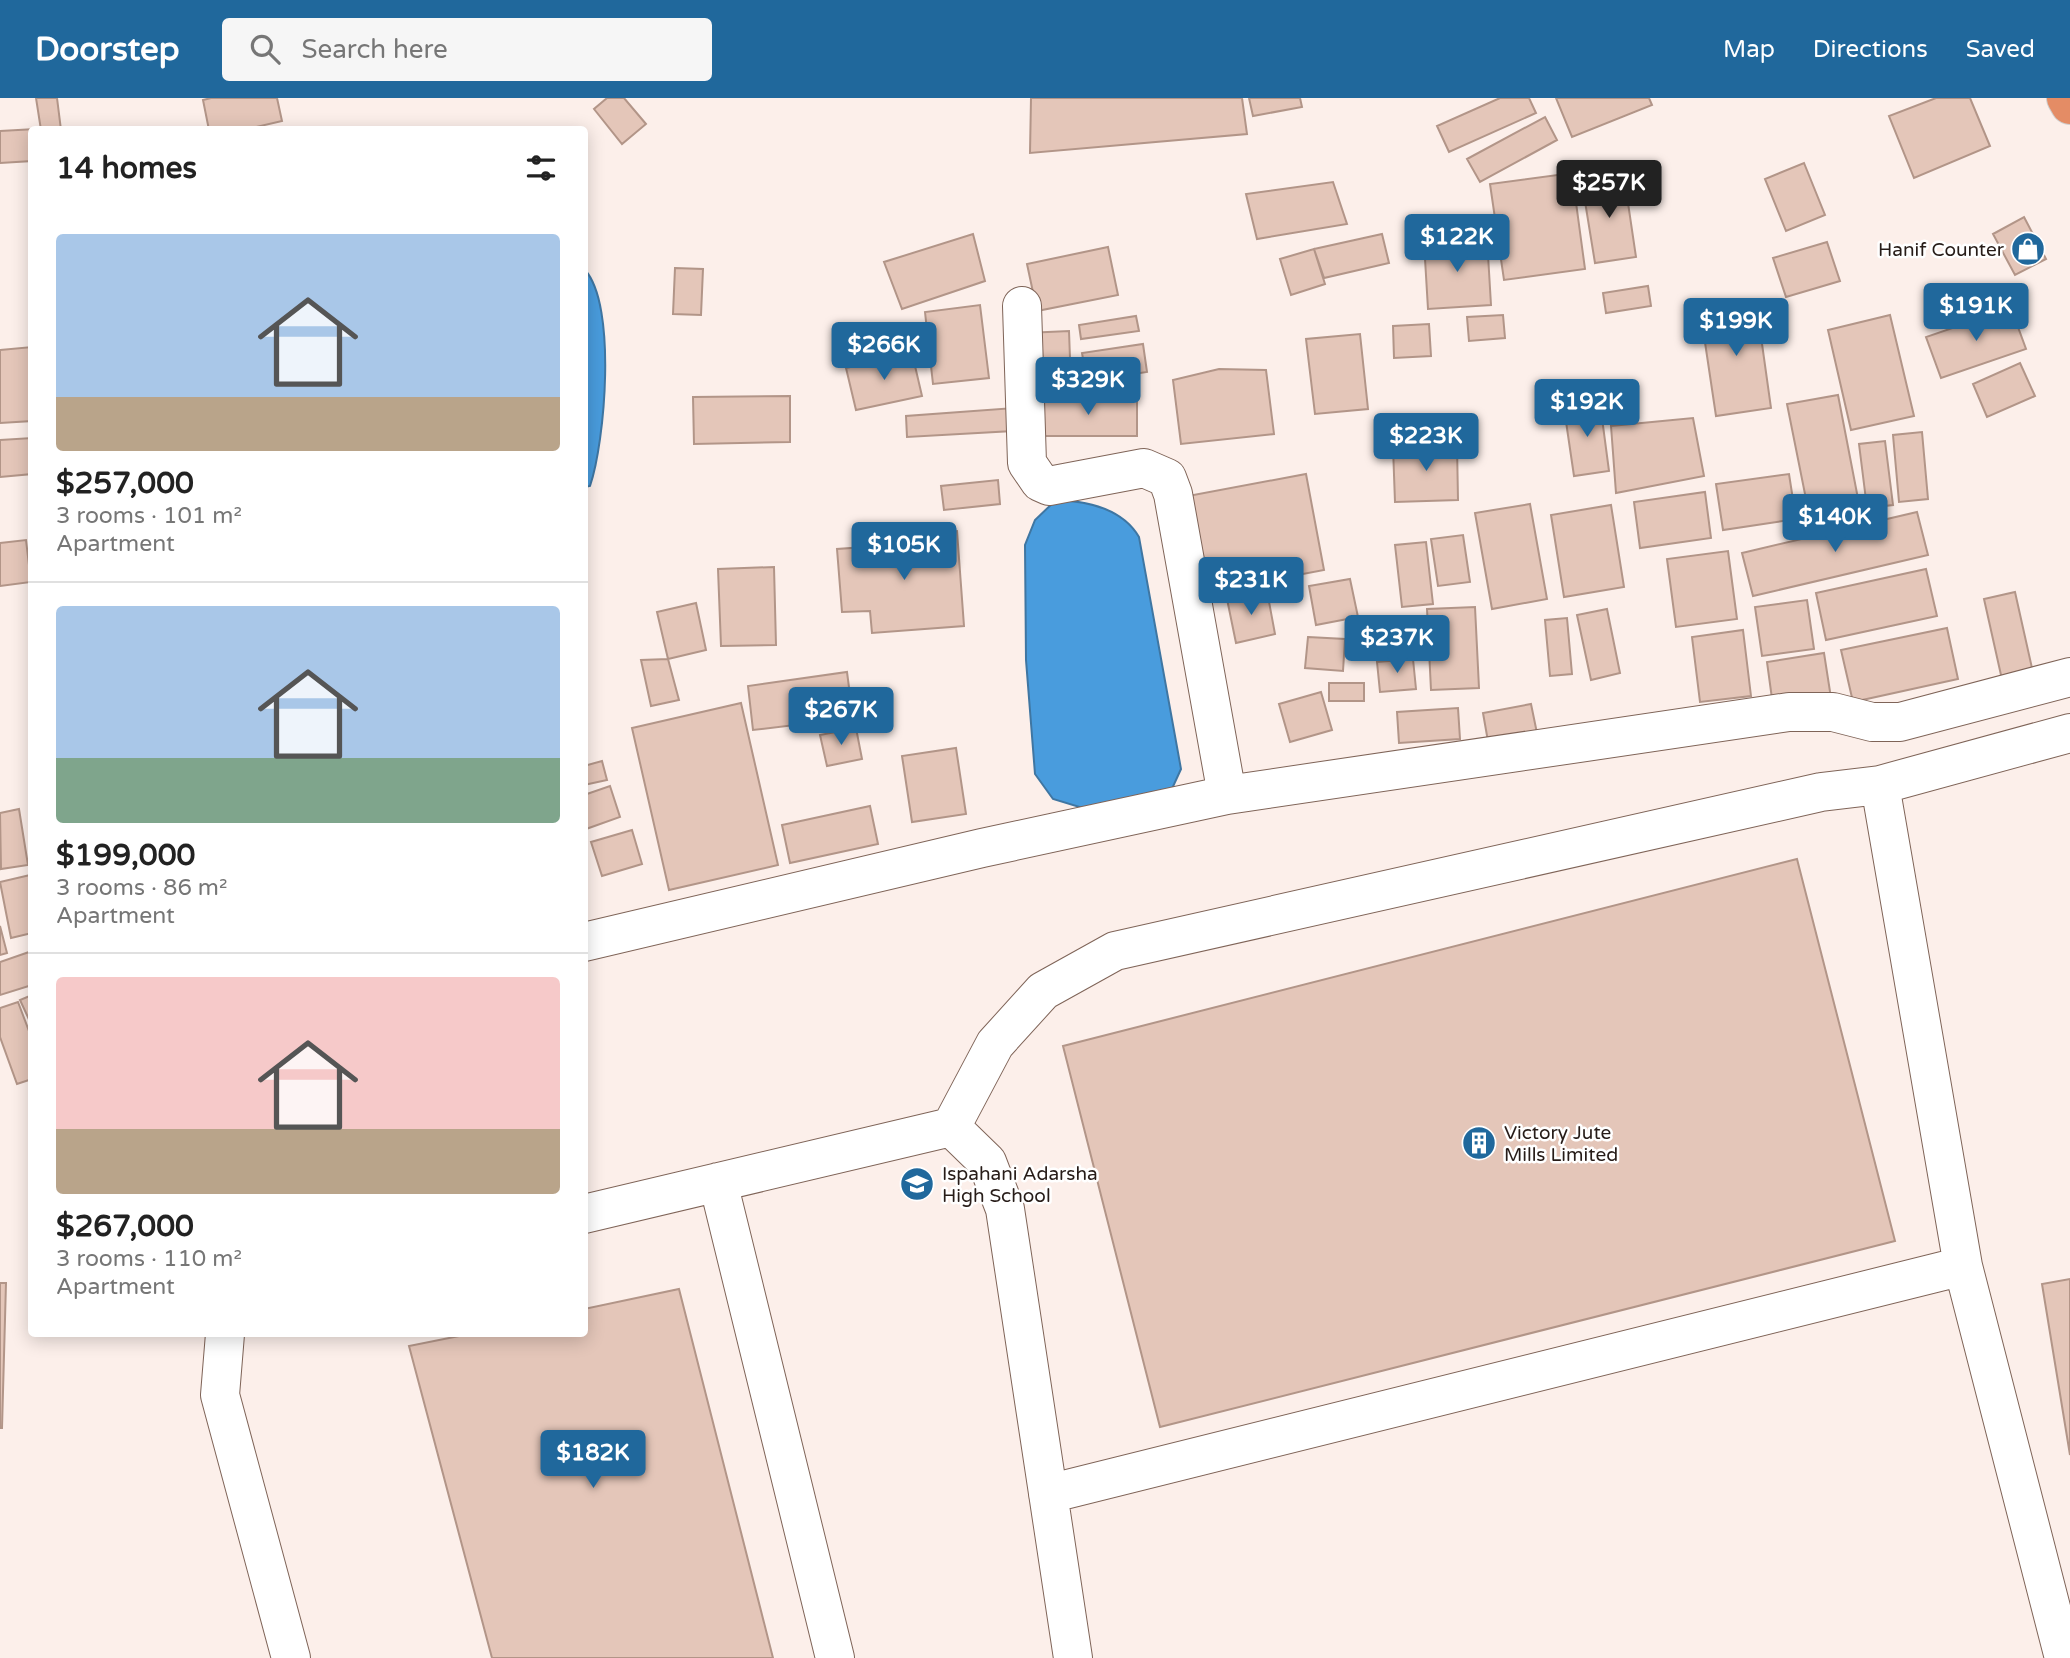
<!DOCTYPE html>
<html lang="en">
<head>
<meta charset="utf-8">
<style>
	body { margin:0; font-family:"Varela Round",sans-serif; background:#f6f6f6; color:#222; height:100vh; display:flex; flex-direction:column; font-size:26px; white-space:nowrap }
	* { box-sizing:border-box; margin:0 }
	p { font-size:23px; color:#767676 }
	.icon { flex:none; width:38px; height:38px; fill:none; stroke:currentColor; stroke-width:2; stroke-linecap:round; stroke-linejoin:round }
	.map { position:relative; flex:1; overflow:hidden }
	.drawer { position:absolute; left:28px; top:28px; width:560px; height:1211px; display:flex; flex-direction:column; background:#fff; border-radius:7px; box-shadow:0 4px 18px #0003 }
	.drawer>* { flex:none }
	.price { position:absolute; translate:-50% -60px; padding:0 16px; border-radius:7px; background:#20689c; color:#fff; font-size:23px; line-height:46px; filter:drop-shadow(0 2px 4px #0008) }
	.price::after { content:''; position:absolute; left:50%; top:42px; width:21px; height:16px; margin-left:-10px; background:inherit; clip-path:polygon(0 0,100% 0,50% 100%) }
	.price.on { background:#222; color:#fff }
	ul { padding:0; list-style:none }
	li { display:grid; align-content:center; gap:14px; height:371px; padding:0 28px }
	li+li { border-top:2px solid #e0e0e0 }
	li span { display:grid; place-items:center; height:217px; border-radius:7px; color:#555 }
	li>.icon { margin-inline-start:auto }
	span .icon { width:126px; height:126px; fill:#fffc; stroke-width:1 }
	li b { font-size:30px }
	h2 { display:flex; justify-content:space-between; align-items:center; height:84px; padding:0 28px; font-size:30px }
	header { display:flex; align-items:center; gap:42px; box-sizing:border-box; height:98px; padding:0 35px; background:#20689c; color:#fff }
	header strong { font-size:33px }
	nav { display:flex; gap:38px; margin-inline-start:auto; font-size:24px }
	.search { width:490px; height:63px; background:#f6f6f6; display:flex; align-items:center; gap:18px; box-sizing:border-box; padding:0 24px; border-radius:7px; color:#767676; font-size:26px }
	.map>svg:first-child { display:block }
	.water { fill:#499cdd; stroke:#3f76a2; stroke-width:2 }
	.building { fill:#e4c6b9; stroke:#b29588; stroke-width:2 }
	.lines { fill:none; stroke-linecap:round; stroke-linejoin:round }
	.minor-casing { stroke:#7f6458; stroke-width:40 }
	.highway-casing { stroke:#cfcdcc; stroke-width:40 }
	.minor { stroke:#fff; stroke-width:38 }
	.highway { stroke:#e48c65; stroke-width:38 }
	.labels { text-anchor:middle; stroke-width:5; stroke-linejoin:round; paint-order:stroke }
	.poi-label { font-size:19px; fill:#271c18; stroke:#fff; text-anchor:start }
</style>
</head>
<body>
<header>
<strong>Doorstep</strong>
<div class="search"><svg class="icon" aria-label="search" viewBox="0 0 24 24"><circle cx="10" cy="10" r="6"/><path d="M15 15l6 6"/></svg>Search here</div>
<nav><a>Map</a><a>Directions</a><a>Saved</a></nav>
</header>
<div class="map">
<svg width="2070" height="1560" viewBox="0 0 2070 1560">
	<rect width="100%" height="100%" fill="#fcefea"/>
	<path class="water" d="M585 172C617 207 605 344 590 388L585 389Z
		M1056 402C1088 403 1122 410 1139 439L1181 671 1171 693 1086 711 1053 701 1035 676 1026 562 1025 447 1035 422Z"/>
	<path class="building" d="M36 0H57L61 32H41Z
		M211 0H277L282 23 243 32H209L203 2Z
		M607 0H624L646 26 622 46 594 11Z
		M1031 0H1242L1247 36 1030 55Z
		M1249 0H1300L1302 9 1253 18Z
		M1500 0H1529L1536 15 1449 54 1437 28Z
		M1556 0H1649L1652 7 1572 39Z
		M1936 0H1970L1990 48 1914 80 1889 18Z
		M1545 19 1557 42 1480 84 1467 61Z
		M36 31 32 32V63L0 65V33Z
		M1804 65 1825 117 1786 133 1765 81Z
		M1572 75 1585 171 1504 182 1490 86Z
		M1624 78 1636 159 1595 165 1582 85Z
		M1333 84 1347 126 1257 141 1246 96Z
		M2024 119 2046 161 2015 177 1993 136Z
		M973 136 985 183 902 211 884 164Z
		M1382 136 1389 165 1324 180 1314 151Z
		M1487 140 1491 207 1428 211 1424 144Z
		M1827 144 1840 183 1786 199 1773 160Z
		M1108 149 1118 197 1037 213 1027 166Z
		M1314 151 1325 186 1291 197 1280 161Z
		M675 170 703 171 701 217 673 216Z
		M1648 188 1651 208 1606 215 1603 195Z
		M1756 203 1771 310 1716 318 1700 211Z
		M980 207 989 280 933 286 925 214Z
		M2011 210 2026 251 1941 280 1926 239Z
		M1503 217 1505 240 1469 243 1467 219Z
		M1890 217 1914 318 1851 332 1828 232Z
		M1136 218 1139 233 1081 241 1079 227Z
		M1429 226 1431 258 1394 260 1393 228Z
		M1069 233 1071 288 1028 291 1026 235Z
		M1360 236 1368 311 1315 316 1306 241Z
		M1143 246 1147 274 1087 283 1082 255Z
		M32 249V323L0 325V252Z
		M912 255 922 298 856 312 846 270Z
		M2020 265 2035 298 1987 319 1973 286Z
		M1219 271 1266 272 1274 336 1181 346 1173 282Z
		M1838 297 1860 411 1810 421 1787 306Z
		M790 298V344L694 346 693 299Z
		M1040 300H1137V338H1040Z
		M1600 305 1609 373 1574 378 1564 310Z
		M1014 310 1013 333 907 339 906 318Z
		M1693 320 1704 378 1616 395 1611 328Z
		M1922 334 1928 401 1899 404 1893 337Z
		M32 340V376L0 379V342Z
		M1885 343 1893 407 1867 410 1859 346Z
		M1457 347 1458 402 1395 404 1393 349Z
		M1306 376 1324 472 1207 494 1188 398Z
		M1789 376 1796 421 1723 432 1716 386Z
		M998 382 1000 406 944 412 941 388Z
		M1705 394 1711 440 1640 450 1634 404Z
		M1530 406 1547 501 1492 511 1475 415Z
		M1611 407 1624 489 1564 499 1551 417Z
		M1917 414 1928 457 1753 498 1742 455Z
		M957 433 964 528 872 535 870 513 842 514 837 451 865 449 864 440Z
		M1463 437 1470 484 1438 488 1431 441Z
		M26 442 31 484 0 488V445Z
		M1426 444 1433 506 1402 509 1395 447Z
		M1728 453 1737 521 1676 529 1667 461Z
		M774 469 776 547 721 548 718 471Z
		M1926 471 1937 518 1826 542 1816 495Z
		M1350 481 1358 519 1316 527 1309 488Z
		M1267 493 1275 536 1236 545 1227 501Z
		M2015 494 2034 579 2003 586 1984 501Z
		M1807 502 1814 551 1762 558 1755 509Z
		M696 505 706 552 668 561 657 514Z
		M1475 509 1479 590 1431 592 1427 511Z
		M1607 511 1620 575 1591 582 1577 517Z
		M1567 520 1572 576 1550 578 1545 522Z
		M1947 530 1958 581 1853 604 1841 552Z
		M1743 532 1751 598 1700 604 1692 539Z
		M1308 539 1345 541 1343 573 1305 570Z
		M1824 555 1831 600 1773 608 1767 564Z
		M668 561 679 602 651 608 641 562Z
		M1413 561 1416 591 1380 594 1377 564Z
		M847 574 853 620 753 632 748 588Z
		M1329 585H1364V603H1329Z
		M1321 594 1332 632 1290 644 1279 606Z
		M741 605 778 767 669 792 632 630Z
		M1531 606 1538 640 1489 649 1483 615Z
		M1458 610 1460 641 1399 645 1397 614Z
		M856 630 862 661 827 668 820 637Z
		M956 650 966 716 912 724 902 658Z
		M602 663 607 682 584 687V668Z
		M610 688 620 719 586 731 584 697Z
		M870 708 878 746 790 765 782 727Z
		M19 711 28 767 1 771 0 715Z
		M632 732 642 766 602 778 591 744Z
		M1797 761 1895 1143 1160 1329 1063 948Z
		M30 777 32 835 11 840 0 784Z
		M0 828 7 855 0 857Z
		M32 853V887L0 897V864Z
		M32 897V928L20 902Z
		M18 904 32 941V981L17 986 0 939V910Z
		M2070 1181V1357L2042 1186Z
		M0 1185H6L2 1330H0Z
		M679 1191 773 1560H492L409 1248 469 1236H584V1211Z"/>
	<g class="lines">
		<g class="minor-casing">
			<path id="minor" d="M1022 208 1027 365 1040 384 1049 388 1144 370 1167 380 1173 396 1227 697
				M1880 687 1963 1168 2064 1560
				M584 844 982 750 1227 697 1789 614H1833L1872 624H1900L2070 579
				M951 1029 987 1064 1005 1111 1073 1560
				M718 1084 835 1560
				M584 1116 951 1029 995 946 1043 893 1115 853 1821 694 1880 687 2070 635
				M225 1236 220 1297 291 1560
				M1048 1396 1963 1168"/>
		</g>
		<g class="highway-casing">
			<path id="highway" d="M2066 0 2070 7"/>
		</g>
		<use href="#minor" class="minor"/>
		<use href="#highway" class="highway"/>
	</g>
	<defs>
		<g id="shop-disc" transform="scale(1.75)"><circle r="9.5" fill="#20689c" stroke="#fff"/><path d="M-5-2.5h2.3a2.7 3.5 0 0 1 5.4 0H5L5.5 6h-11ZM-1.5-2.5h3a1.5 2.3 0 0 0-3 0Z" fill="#fff"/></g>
		<g id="building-disc" transform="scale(1.75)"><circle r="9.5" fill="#20689c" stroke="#fff"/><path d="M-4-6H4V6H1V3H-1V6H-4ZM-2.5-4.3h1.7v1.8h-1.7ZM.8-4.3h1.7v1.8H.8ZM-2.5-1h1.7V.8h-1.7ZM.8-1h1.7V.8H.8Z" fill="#fff"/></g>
		<g id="school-disc" transform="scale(1.75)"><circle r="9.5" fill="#20689c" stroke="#fff"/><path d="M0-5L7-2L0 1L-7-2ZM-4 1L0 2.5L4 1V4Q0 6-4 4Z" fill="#fff"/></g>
	</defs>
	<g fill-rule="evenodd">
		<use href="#shop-disc" x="2028" y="151"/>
		<use href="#building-disc" x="1479" y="1045"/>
		<use href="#school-disc" x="917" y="1086"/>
	</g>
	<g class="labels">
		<g class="poi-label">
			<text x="2004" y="158" text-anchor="end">Hanif Counter</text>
			<text x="1504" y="1041">Victory Jute<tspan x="1504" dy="22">Mills Limited</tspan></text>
			<text x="942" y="1082">Ispahani Adarsha<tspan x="942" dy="22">High School</tspan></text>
		</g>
	</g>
</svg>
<b class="price on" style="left:1609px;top:122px">$257K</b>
<b class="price" style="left:1457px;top:176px">$122K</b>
<b class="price" style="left:1976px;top:245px">$191K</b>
<b class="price" style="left:1736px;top:260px">$199K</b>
<b class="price" style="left:884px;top:284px">$266K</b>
<b class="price" style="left:1088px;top:319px">$329K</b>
<b class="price" style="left:1587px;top:341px">$192K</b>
<b class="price" style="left:1426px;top:375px">$223K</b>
<b class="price" style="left:1835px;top:456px">$140K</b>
<b class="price" style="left:904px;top:484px">$105K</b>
<b class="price" style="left:1251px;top:519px">$231K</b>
<b class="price" style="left:1397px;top:577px">$237K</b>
<b class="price" style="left:841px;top:649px">$267K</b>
<b class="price" style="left:593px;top:1392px">$182K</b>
<section class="drawer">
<h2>14 homes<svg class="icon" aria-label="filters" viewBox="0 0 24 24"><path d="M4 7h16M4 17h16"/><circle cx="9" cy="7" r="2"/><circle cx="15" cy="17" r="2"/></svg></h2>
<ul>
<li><span style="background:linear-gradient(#a9c7e8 75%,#b9a48a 0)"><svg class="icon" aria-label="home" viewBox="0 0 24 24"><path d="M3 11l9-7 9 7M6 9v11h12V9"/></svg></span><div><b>$257,000</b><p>3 rooms · 101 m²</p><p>Apartment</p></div></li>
<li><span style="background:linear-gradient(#a9c7e8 70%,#7fa58c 0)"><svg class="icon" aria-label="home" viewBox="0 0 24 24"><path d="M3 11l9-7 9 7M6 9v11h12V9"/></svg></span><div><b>$199,000</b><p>3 rooms · 86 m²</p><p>Apartment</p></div></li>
<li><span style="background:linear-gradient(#f6c9c9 70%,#b9a48a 0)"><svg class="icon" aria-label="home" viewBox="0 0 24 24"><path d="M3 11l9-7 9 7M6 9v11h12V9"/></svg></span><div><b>$267,000</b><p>3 rooms · 110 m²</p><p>Apartment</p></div></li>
</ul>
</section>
</div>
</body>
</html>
